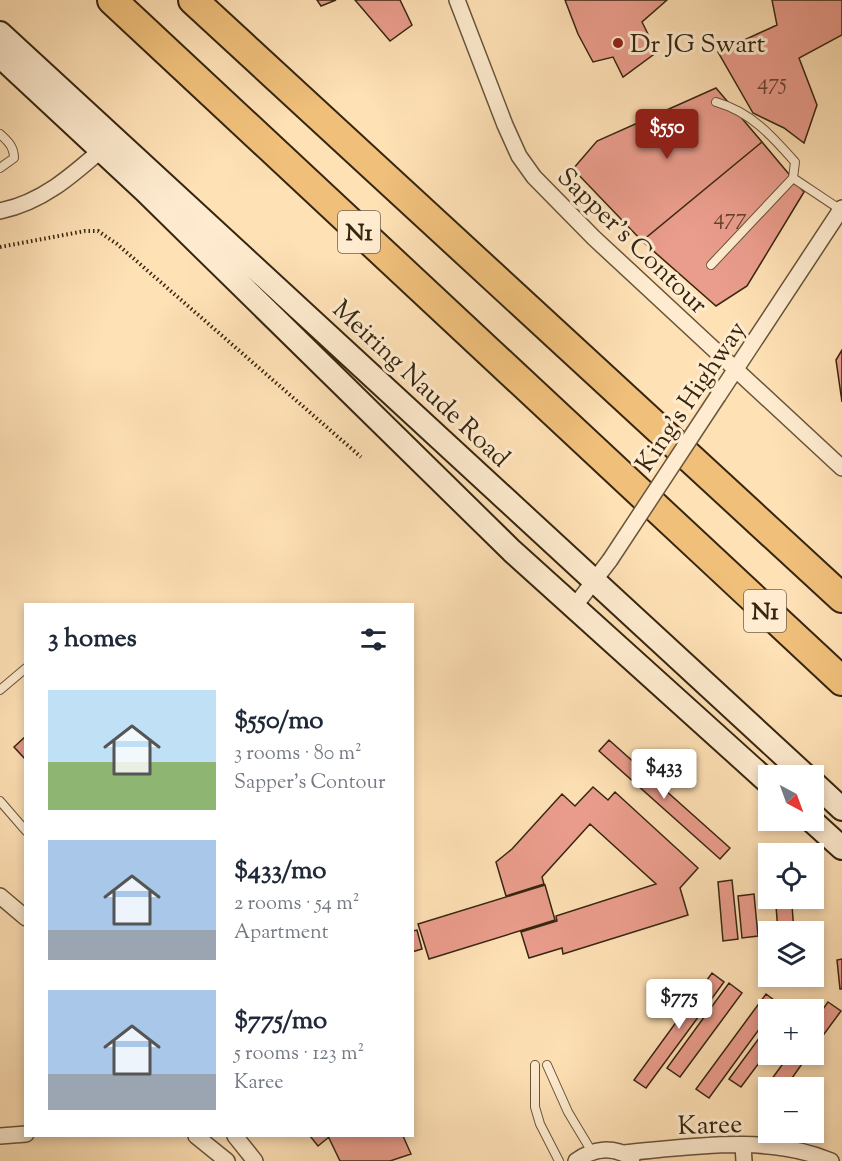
<!DOCTYPE html>
<html lang="en">
<head>
<meta charset="utf-8">
<style>
	body { margin:0; font-family:"Sorts Mill Goudy",serif; background:#f2f2f3; color:#1f2937; height:100vh; display:flex; flex-direction:column; font-size:22px; white-space:nowrap }
	* { box-sizing:border-box; margin:0 }
	p { font-size:20px; color:#747a83 }
	.icon { flex:none; width:33px; height:33px; fill:none; stroke:currentColor; stroke-width:2; stroke-linecap:round; stroke-linejoin:round }
	.map { position:relative; flex:1; overflow:hidden }
	.drawer { position:absolute; left:24px; top:603px; width:390px; height:534px; display:flex; flex-direction:column; background:#fff; border-radius:0px; box-shadow:0 3px 9px #0003 }
	.drawer>* { flex:none }
	.needle { width:39px; rotate:139deg }
	.tools { position:absolute; left:758px; top:765px; display:grid; gap:12px }
	.tools a { display:grid; place-items:center; width:66px; height:66px; border-radius:0px; background:#fff; box-shadow:0 3px 9px #0003; font-size:30px }
	.price { position:absolute; translate:-50% -51px; padding:0 14px; border-radius:6px; background:#fff; color:#222; font-size:20px; line-height:39px; filter:drop-shadow(0 2px 3px #0008) }
	.price::after { content:''; position:absolute; left:50%; top:36px; width:18px; height:14px; margin-left:-9px; background:inherit; clip-path:polygon(0 0,100% 0,50% 100%) }
	.price.active { background:#8f2418; color:#fff }
	ul { padding:0; list-style:none }
	li { display:flex; align-items:center; gap:18px; height:150px; padding:0 24px }
	li span { display:grid; place-items:center; flex:none; width:168px; height:120px; border-radius:0px; color:#555 }
	li>.icon { margin-inline-start:auto }
	span .icon { width:72px; height:72px; fill:#fffc; stroke-width:1 }
	li b { font-size:26px }
	h2 { display:flex; justify-content:space-between; align-items:center; height:72px; padding:0 24px; font-size:26px }
	.map>svg:first-child { display:block }
	.building { fill:#eb9d8d; stroke:#362610; stroke-width:1.5 }
	.lines { fill:none; stroke-linecap:round; stroke-linejoin:round }
	.lane-casing { stroke:#68553a; stroke-width:10 }
	.street-casing { stroke:#68553a; stroke-width:18 }
	.secondary-casing { stroke:#362610; stroke-width:26 }
	.highway-casing { stroke:#362610; stroke-width:32 }
	.path { stroke:#362610; stroke-width:4; stroke-dasharray:1.5 3; stroke-linecap:butt }
	.lane { stroke:#ffecd0; stroke-width:8 }
	.street { stroke:#ffecd0; stroke-width:15 }
	.secondary { stroke:#ffecd0; stroke-width:22 }
	.highway { stroke:#f0c07b; stroke-width:28 }
	.street-bridge-casing { stroke:#68553a; stroke-width:18; stroke-linecap:butt }
	.street-bridge { stroke:#ffecd0; stroke-width:15 }
	.poi-dot { fill:#8f2418; stroke:#ffecd0; stroke-width:2 }
	.labels { text-anchor:middle; stroke-width:6; stroke-linejoin:round; paint-order:stroke }
	.number-label { font-size:22px; fill:#63442f }
	.shield { fill:#ffecd0; stroke:#72614a; stroke-width:1.5 }
	.shield-label { font-size:24px; font-weight:bold; fill:#362610 }
	.poi-label { font-size:26px; fill:#362610; stroke:#ffecd0; text-anchor:start }
	.street-label { font-size:26px; fill:#362610; stroke:#ffecd0 }
</style>
</head>
<body>
<div class="map">
<svg width="842" height="1161" viewBox="0 0 842 1161">
	<rect width="100%" height="100%" fill="#ffe1b6"/>
	<filter id="stains"><feTurbulence type="fractalNoise" baseFrequency=".00333" numOctaves="4"/><feColorMatrix values="0 0 0 0 .2 0 0 0 0 .09 0 0 0 0 .02 0 0 0 .5 -.17"/></filter>
	<radialGradient id="worn" r=".72"><stop offset=".6" stop-color="#630" stop-opacity="0"/><stop offset="1" stop-color="#630" stop-opacity=".3"/></radialGradient>
	<path class="building" d="M317 0H336L321 6Z
		M355 0H400L412 25 390 41Z
		M565 0H667L642 22 657 52 623 77 613 57 593 62 578 34Z
		M772 0H842V35L799 58 817 105 804 143 784 128 753 113 718 52 777 25Z
		M716 88 762 142 642 241 573 169 597 141Z
		M762 142 804 192 747 286 716 306 642 241Z
		M842 350V402L836 360Z
		M26 736V760L14 747Z
		M609 740 730 848 720 859 599 751Z
		M593 787 608 800 615 792 698 868 680 888 688 915 563 954 562 948 529 958 521 932 557 921 556 916 656 884 590 824 542 877 544 884 506 896 496 862 512 849 562 794 575 806Z
		M732 880 738 939 723 941 718 882Z
		M545 885 555 920 429 959 418 924Z
		M754 894 758 936 742 938 738 896Z
		M792 905 794 932H778L776 906Z
		M417 930 422 949 412 952V931Z
		M813 933 817 962H813Z
		M842 959V989H840L837 960Z
		M712 973 724 982 646 1088 634 1080Z
		M729 983 742 993 680 1077 667 1068Z
		M766 994 778 1003 774 1010H768V1017L709 1098 696 1089Z
		M828 1002 841 1011 813 1049V1023Z
		M768 1026V1051L741 1087 729 1079Z
		M790 1054H809L785 1088H768V1095L763 1091Z
		M310 1136H328L329 1137 318 1146Z
		M328 1136H403L411 1154 390 1161H340Z"/>
	<g class="lines">
		<g class="lane-casing">
			<path id="lane" d="M0 134C8 141 14 147 14 158L0 168
				M793 178 841 210
				M711 265 793 178 795 162C772 136 751 112 716 102
				M0 690 26 668
				M0 801 26 831
				M535 1065V1107L540 1124 559 1161
				M547 1065 568 1112 592 1152"/>
		</g>
		<g class="street-casing">
			<path id="street" d="M457 0 505 125 519 156 534 177 594 238 842 468
				M0 211C44 202 75 173 108 144
				M718 396 842 208
				M574 607 610 560
				M0 896 26 918
				M0 1136 26 1134
				M196 1136 227 1161
				M235 1136 255 1161
				M743 1145 744 1161
				M624 1153C691 1147 768 1134 831 1161
				M576 1161C593 1148 613 1146 632 1158"/>
		</g>
		<g class="secondary-casing">
			<path id="secondary" d="M0 33 806 776
				M0 56 145 191 512 551 768 782
				M813 782 842 809
				M811 820 842 848"/>
		</g>
		<g class="highway-casing">
			<path id="highway" d="M112 0 842 681
				M193 0 842 598"/>
		</g>
		<path class="path" d="M0 247 85 231H98L117 244 361 457"/>
		<use href="#lane" class="lane"/>
		<use href="#street" class="street"/>
		<use href="#secondary" class="secondary"/>
		<use href="#highway" class="highway"/>
		<g class="street-bridge-casing">
			<path id="street-bridge" d="M610 560 718 396"/>
		</g>
		<use href="#street-bridge" class="street-bridge"/>
	</g>
	<circle class="poi-dot" cx="618" cy="43" r="6"/>
	<g class="labels">
		<g class="number-label">
			<text x="772" y="89">475</text>
			<text x="730" y="224">477</text>
		</g>
		<g class="shield">
			<rect x="338" y="211" width="42" height="42" rx="4.5"/>
			<rect x="744" y="590" width="42" height="42" rx="4.5"/>
		</g>
		<g class="shield-label">
			<text x="359" y="240">N1</text>
			<text x="765" y="619">N1</text>
		</g>
		<g class="poi-label">
			<text x="630" y="52">Dr JG Swart</text>
		</g>
		<g class="street-label">
			<text transform="translate(633 240) rotate(44)" y="9">Sapper's Contour</text>
			<text transform="translate(422 383) rotate(43)" y="9">Meiring Naude Road</text>
			<text transform="translate(690 396) rotate(-56)" y="9">King's Highway</text>
			<text transform="translate(710 1124) rotate(-2)" y="9">Karee</text>
		</g>
	</g>
	<rect width="100%" height="100%" filter="url(#stains)"/>
	<rect width="100%" height="100%" fill="url(#worn)"/>
</svg>
<div class="tools">
<a><svg class="needle" viewBox="-14 -14 28 28"><path d="M0-13l5 13h-10z" fill="#e53935"/><path d="M0 13l5-13h-10z" fill="#747a83"/></svg></a>
<a><svg class="icon" aria-label="locate" viewBox="0 0 24 24"><circle cx="12" cy="12" r="6"/><path d="M12 2v4M12 18v4M2 12h4M18 12h4"/></svg></a>
<a><svg class="icon" aria-label="layers" viewBox="0 0 24 24"><path d="M12 4l9 5-9 5-9-5zM3 14l9 5 9-5"/></svg></a>
<a>+</a>
<a>−</a>
</div>
<b class="price active" style="left:667px;top:160px">$550</b>
<b class="price" style="left:664px;top:800px">$433</b>
<b class="price" style="left:679px;top:1030px">$775</b>
<section class="drawer">
<h2>3 homes<svg class="icon" aria-label="filters" viewBox="0 0 24 24"><path d="M4 7h16M4 17h16"/><circle cx="9" cy="7" r="2"/><circle cx="15" cy="17" r="2"/></svg></h2>
<ul>
<li><span style="background:linear-gradient(#bfe0f5 60%,#8fb573 0)"><svg class="icon" aria-label="home" viewBox="0 0 24 24"><path d="M3 11l9-7 9 7M6 9v11h12V9"/></svg></span><div><b>$550/mo</b><p>3 rooms · 80 m²</p><p>Sapper's Contour</p></div></li>
<li><span style="background:linear-gradient(#a9c7e8 75%,#9aa5b1 0)"><svg class="icon" aria-label="home" viewBox="0 0 24 24"><path d="M3 11l9-7 9 7M6 9v11h12V9"/></svg></span><div><b>$433/mo</b><p>2 rooms · 54 m²</p><p>Apartment</p></div></li>
<li><span style="background:linear-gradient(#a9c7e8 70%,#9aa5b1 0)"><svg class="icon" aria-label="home" viewBox="0 0 24 24"><path d="M3 11l9-7 9 7M6 9v11h12V9"/></svg></span><div><b>$775/mo</b><p>5 rooms · 123 m²</p><p>Karee</p></div></li>
</ul>
</section>
</div>
</body>
</html>
